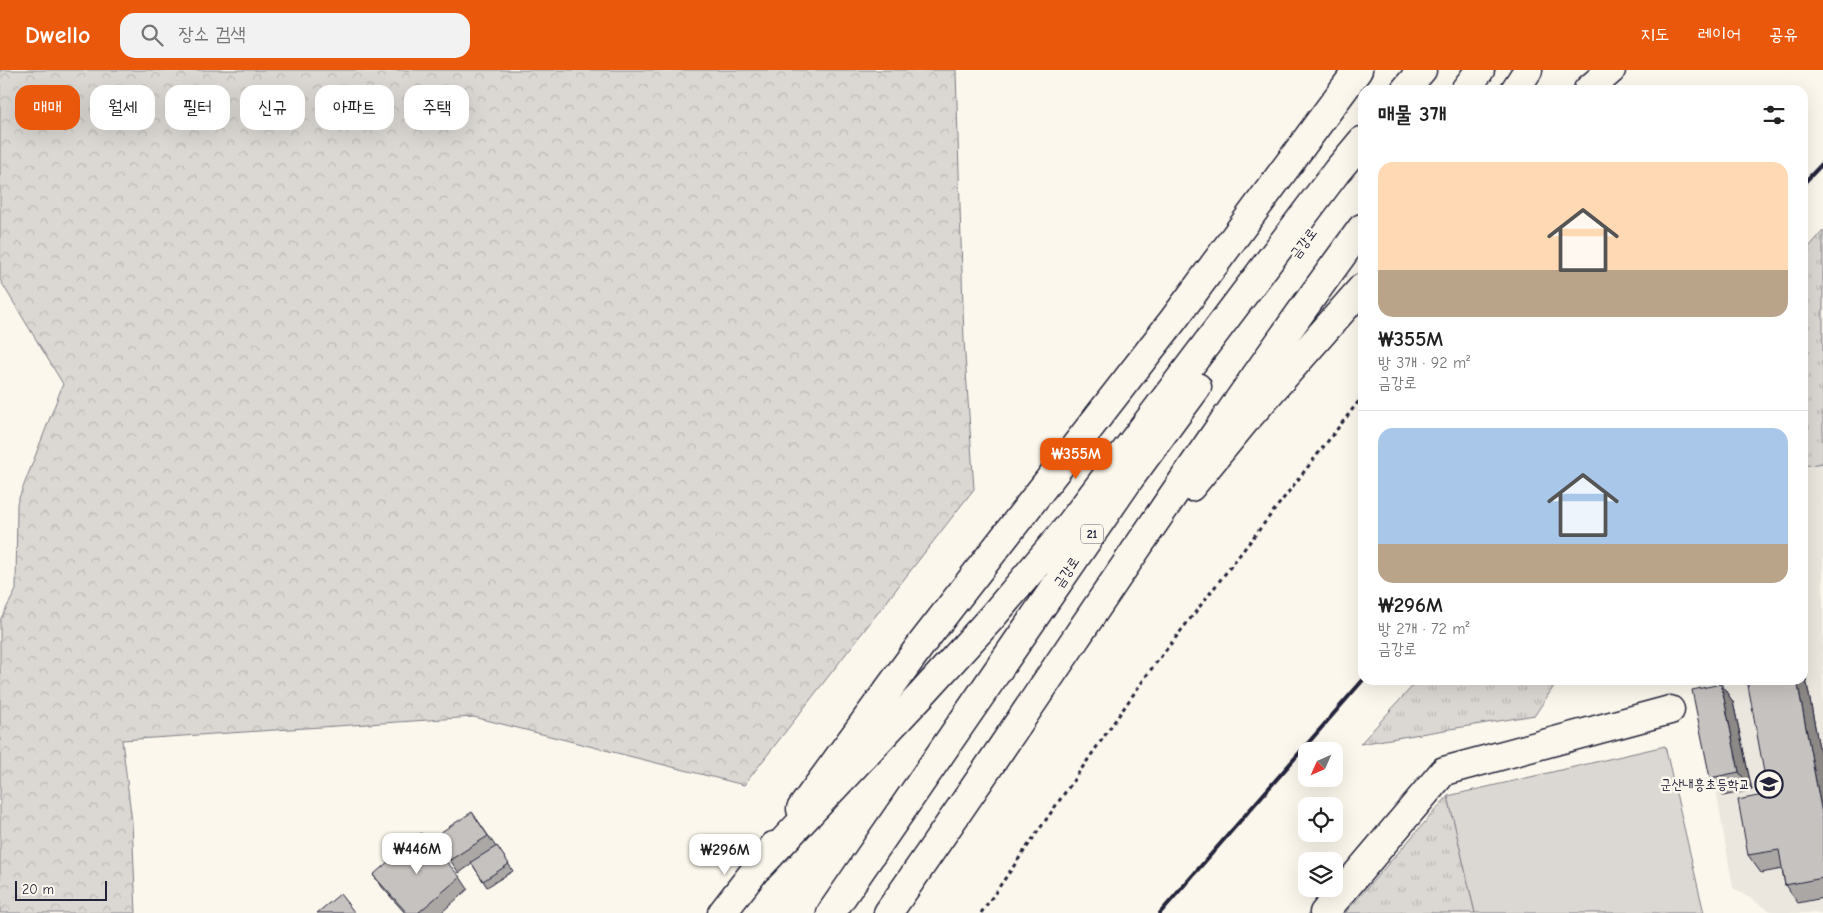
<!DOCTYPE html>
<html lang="ko">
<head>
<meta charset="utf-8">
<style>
	body { margin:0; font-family:"Comic Neue","Poor Story",sans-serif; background:#f2f2f2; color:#222; height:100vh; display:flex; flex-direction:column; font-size:19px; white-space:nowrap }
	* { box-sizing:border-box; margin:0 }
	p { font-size:16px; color:#767676 }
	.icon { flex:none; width:28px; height:28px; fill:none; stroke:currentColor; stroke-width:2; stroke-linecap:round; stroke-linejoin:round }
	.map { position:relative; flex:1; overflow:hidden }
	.panel { position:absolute; left:1358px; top:15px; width:450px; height:600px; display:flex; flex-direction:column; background:#fff; border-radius:15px; box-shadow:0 5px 20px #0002 }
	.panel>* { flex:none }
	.hud { position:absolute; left:15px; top:15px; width:475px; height:45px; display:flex; gap:10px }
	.needle { width:32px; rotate:225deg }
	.buttons { position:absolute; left:1298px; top:672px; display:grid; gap:10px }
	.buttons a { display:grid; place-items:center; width:45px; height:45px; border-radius:10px; background:#fff; box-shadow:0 5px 20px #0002; font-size:25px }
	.scale { position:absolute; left:15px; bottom:12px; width:92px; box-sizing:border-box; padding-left:5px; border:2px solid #22223b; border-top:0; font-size:14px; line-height:18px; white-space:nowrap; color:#22223b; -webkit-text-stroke:4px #fbf7ec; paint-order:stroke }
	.price { position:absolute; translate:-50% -42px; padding:0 11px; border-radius:10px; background:#fff; color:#222; font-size:16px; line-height:32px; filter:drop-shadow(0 1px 2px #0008) }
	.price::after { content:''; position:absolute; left:50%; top:30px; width:15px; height:11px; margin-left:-8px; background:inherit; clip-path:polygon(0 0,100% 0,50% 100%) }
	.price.active { background:#ea580c; color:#fff }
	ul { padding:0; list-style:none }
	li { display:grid; align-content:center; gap:10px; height:265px; padding:0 20px }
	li+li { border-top:1px solid #e0e0e0 }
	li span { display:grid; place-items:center; height:155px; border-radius:15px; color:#555 }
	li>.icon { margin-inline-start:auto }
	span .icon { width:90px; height:90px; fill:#fffc; stroke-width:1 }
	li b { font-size:21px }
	h2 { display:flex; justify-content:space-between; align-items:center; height:60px; padding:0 20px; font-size:21px }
	.tag { padding:0 18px; border-radius:15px; background:#fff; box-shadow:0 5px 20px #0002; font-size:18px; line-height:45px }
	.tag.active { background:#ea580c; color:#fff }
	header { display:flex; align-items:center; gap:30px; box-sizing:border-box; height:70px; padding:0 25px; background:#ea580c; color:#fff }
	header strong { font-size:24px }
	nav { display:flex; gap:28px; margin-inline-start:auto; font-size:18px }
	.search { width:350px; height:45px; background:#f2f2f2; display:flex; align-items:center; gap:12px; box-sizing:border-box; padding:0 18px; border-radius:15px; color:#767676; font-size:19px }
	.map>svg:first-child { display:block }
	.built { fill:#ebe7df }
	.grass { fill:url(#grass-tufts); stroke:#7e7d87 }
	.forest { fill:url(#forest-crowns); stroke:#7e7d87 }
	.park { fill:#dbd8d3; stroke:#7e7d87 }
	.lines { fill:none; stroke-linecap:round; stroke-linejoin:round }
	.minor-casing { stroke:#22223b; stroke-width:31 }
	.highway-casing { stroke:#22223b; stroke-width:31 }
	.path { stroke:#22223b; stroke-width:3; stroke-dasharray:4 4; stroke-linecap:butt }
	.minor { stroke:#fbf7ec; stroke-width:28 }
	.highway { stroke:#fbf7ec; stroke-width:28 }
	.rail { stroke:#22223b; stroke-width:4 }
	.wall { fill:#aaa7a5; stroke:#22223b }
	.shaded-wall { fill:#8b8886; stroke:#22223b }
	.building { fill:#c6c2c0; stroke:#22223b }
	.labels { text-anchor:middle; stroke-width:5; stroke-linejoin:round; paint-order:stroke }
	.shield { fill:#fbf7ec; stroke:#636270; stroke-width:1 }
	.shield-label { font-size:12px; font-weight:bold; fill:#22223b }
	.street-label { font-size:14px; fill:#22223b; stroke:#fbf7ec }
	.poi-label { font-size:14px; fill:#22223b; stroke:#fbf7ec; text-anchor:end }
</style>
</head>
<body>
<header>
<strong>Dwello</strong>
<div class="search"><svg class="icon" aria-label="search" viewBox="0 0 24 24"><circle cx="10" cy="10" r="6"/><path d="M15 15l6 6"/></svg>장소 검색</div>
<nav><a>지도</a><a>레이어</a><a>공유</a></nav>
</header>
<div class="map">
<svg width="1823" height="843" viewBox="0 0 1823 843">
	<defs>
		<pattern id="grass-tufts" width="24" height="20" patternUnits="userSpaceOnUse" patternTransform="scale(1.25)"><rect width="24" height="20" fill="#dbd8d3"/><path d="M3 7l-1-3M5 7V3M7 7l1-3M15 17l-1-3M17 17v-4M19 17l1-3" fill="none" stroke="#bcb9b6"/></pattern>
		<pattern id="forest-crowns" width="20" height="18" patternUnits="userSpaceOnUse" patternTransform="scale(1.25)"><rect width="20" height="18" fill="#dbd8d3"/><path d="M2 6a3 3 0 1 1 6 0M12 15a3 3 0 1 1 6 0" fill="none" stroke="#bcb9b6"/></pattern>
	</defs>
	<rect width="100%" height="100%" fill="#fbf7ec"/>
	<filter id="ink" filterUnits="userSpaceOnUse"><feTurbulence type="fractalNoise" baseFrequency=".02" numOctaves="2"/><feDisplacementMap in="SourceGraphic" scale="10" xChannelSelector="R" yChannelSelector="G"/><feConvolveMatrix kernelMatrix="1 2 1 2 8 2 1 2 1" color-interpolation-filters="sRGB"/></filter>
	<g filter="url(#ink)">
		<path class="built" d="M1823 393V843H1774L1733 818 1697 610H1802L1803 396Z"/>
		<path class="grass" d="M1823 161V393L1803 396V184Z
			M1418 610H1558L1535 645 1360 674Z
			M1448 726 1475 843H1345Z"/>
		<path class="forest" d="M0 0H956L964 271 974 419 744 715 474 647 122 670 132 752 136 843H0V550L16 520 17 433 63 314 0 210Z"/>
		<path class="park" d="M1665 676 1704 843H1475L1448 726Z"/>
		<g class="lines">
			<g class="minor-casing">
				<path id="minor" d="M1588 20 1611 0
					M1191 417 1245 351 1362 218
					M801 739 923 572 1174 249 1358 0
					M722 843 774 776
					M1324 843 1444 701 1670 640"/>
			</g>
			<g class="highway-casing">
				<path id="highway" d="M1405 20 1422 0
					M1465 20 1480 0
					M1515 20 1528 0
					M760 796 921 625 992 547 1069 456 1337 101 1362 71
					M831 843 1130 408 1197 317
					M888 843C1047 616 1197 381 1362 158"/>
			</g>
			<path class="path" d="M981 843 1149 602 1362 327"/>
			<use href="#minor" class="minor"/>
			<use href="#highway" class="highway"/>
			<path class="rail" d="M1802 115 1823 93
				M1160 843 1363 610"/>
		</g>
		<path class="wall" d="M1802 588 1823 699V828L1798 833 1785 815 1782 799 1761 803 1748 785 1768 724 1802 610Z
			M1721 614 1733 632 1752 720 1723 726 1710 708Z
			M472 742 496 777 497 776 513 801 487 817 472 794 459 803 450 790Z
			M373 805 460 807 468 819 441 843H405L382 817Z"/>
		<path class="shaded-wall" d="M1802 588 1823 699V749L1797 610H1802Z
			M1721 614 1733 632 1752 720 1739 702Z"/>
		<path class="building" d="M1747 610H1797L1823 749V808L1785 815 1779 780 1748 785 1738 730 1768 724Z
			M1721 614 1739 702 1710 708 1692 620Z
			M472 742 488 766 450 790 435 766Z
			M421 763 460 807 418 843H407L373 805Z
			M497 776 509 794 483 811 471 792Z
			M340 824 355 843H317Z"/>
	</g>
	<defs>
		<g id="school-ring" transform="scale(1.4375)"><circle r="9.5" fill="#fbf7ec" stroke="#22223b" stroke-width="1.5"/><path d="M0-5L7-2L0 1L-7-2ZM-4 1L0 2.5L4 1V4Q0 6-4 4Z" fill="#22223b"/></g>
	</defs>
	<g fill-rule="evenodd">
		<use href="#school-ring" x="1769" y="714"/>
	</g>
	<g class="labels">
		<rect class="shield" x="1081" y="454.5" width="22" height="19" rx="4"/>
		<g class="shield-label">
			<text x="1092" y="468">21</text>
		</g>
		<g class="street-label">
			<text transform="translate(1303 173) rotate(-53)" y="5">금강로</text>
			<text transform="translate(1066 502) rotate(-56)" y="5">금강로</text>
		</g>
		<g class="poi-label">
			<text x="1750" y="719">군산내흥초등학교</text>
		</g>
	</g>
</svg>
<div class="buttons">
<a><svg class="needle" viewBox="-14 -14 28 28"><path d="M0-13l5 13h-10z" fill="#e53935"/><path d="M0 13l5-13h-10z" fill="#767676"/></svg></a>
<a><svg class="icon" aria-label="locate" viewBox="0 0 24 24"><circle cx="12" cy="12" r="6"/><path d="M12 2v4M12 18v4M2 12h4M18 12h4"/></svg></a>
<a><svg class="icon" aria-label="layers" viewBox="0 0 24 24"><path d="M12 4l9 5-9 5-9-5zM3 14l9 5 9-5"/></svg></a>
</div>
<div class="scale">20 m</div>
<b class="price active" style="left:1076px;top:410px">₩355M</b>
<b class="price" style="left:417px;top:805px">₩446M</b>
<b class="price" style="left:725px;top:806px">₩296M</b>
<div class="hud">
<a class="tag active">매매</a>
<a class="tag">월세</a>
<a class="tag">필터</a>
<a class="tag">신규</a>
<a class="tag">아파트</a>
<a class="tag">주택</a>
</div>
<section class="panel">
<h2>매물 3개<svg class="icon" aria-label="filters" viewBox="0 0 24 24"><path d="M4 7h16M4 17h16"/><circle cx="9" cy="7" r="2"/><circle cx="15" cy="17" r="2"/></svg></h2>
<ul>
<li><span style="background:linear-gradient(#ffd9b3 70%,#b9a48a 0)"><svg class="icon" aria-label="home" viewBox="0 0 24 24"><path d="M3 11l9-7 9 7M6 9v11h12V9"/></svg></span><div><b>₩355M</b><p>방 3개 · 92 m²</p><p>금강로</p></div></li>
<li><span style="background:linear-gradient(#a9c7e8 75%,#b9a48a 0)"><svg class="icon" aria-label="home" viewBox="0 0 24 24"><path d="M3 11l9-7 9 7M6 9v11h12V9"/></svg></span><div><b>₩296M</b><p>방 2개 · 72 m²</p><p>금강로</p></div></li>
</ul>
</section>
</div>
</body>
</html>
